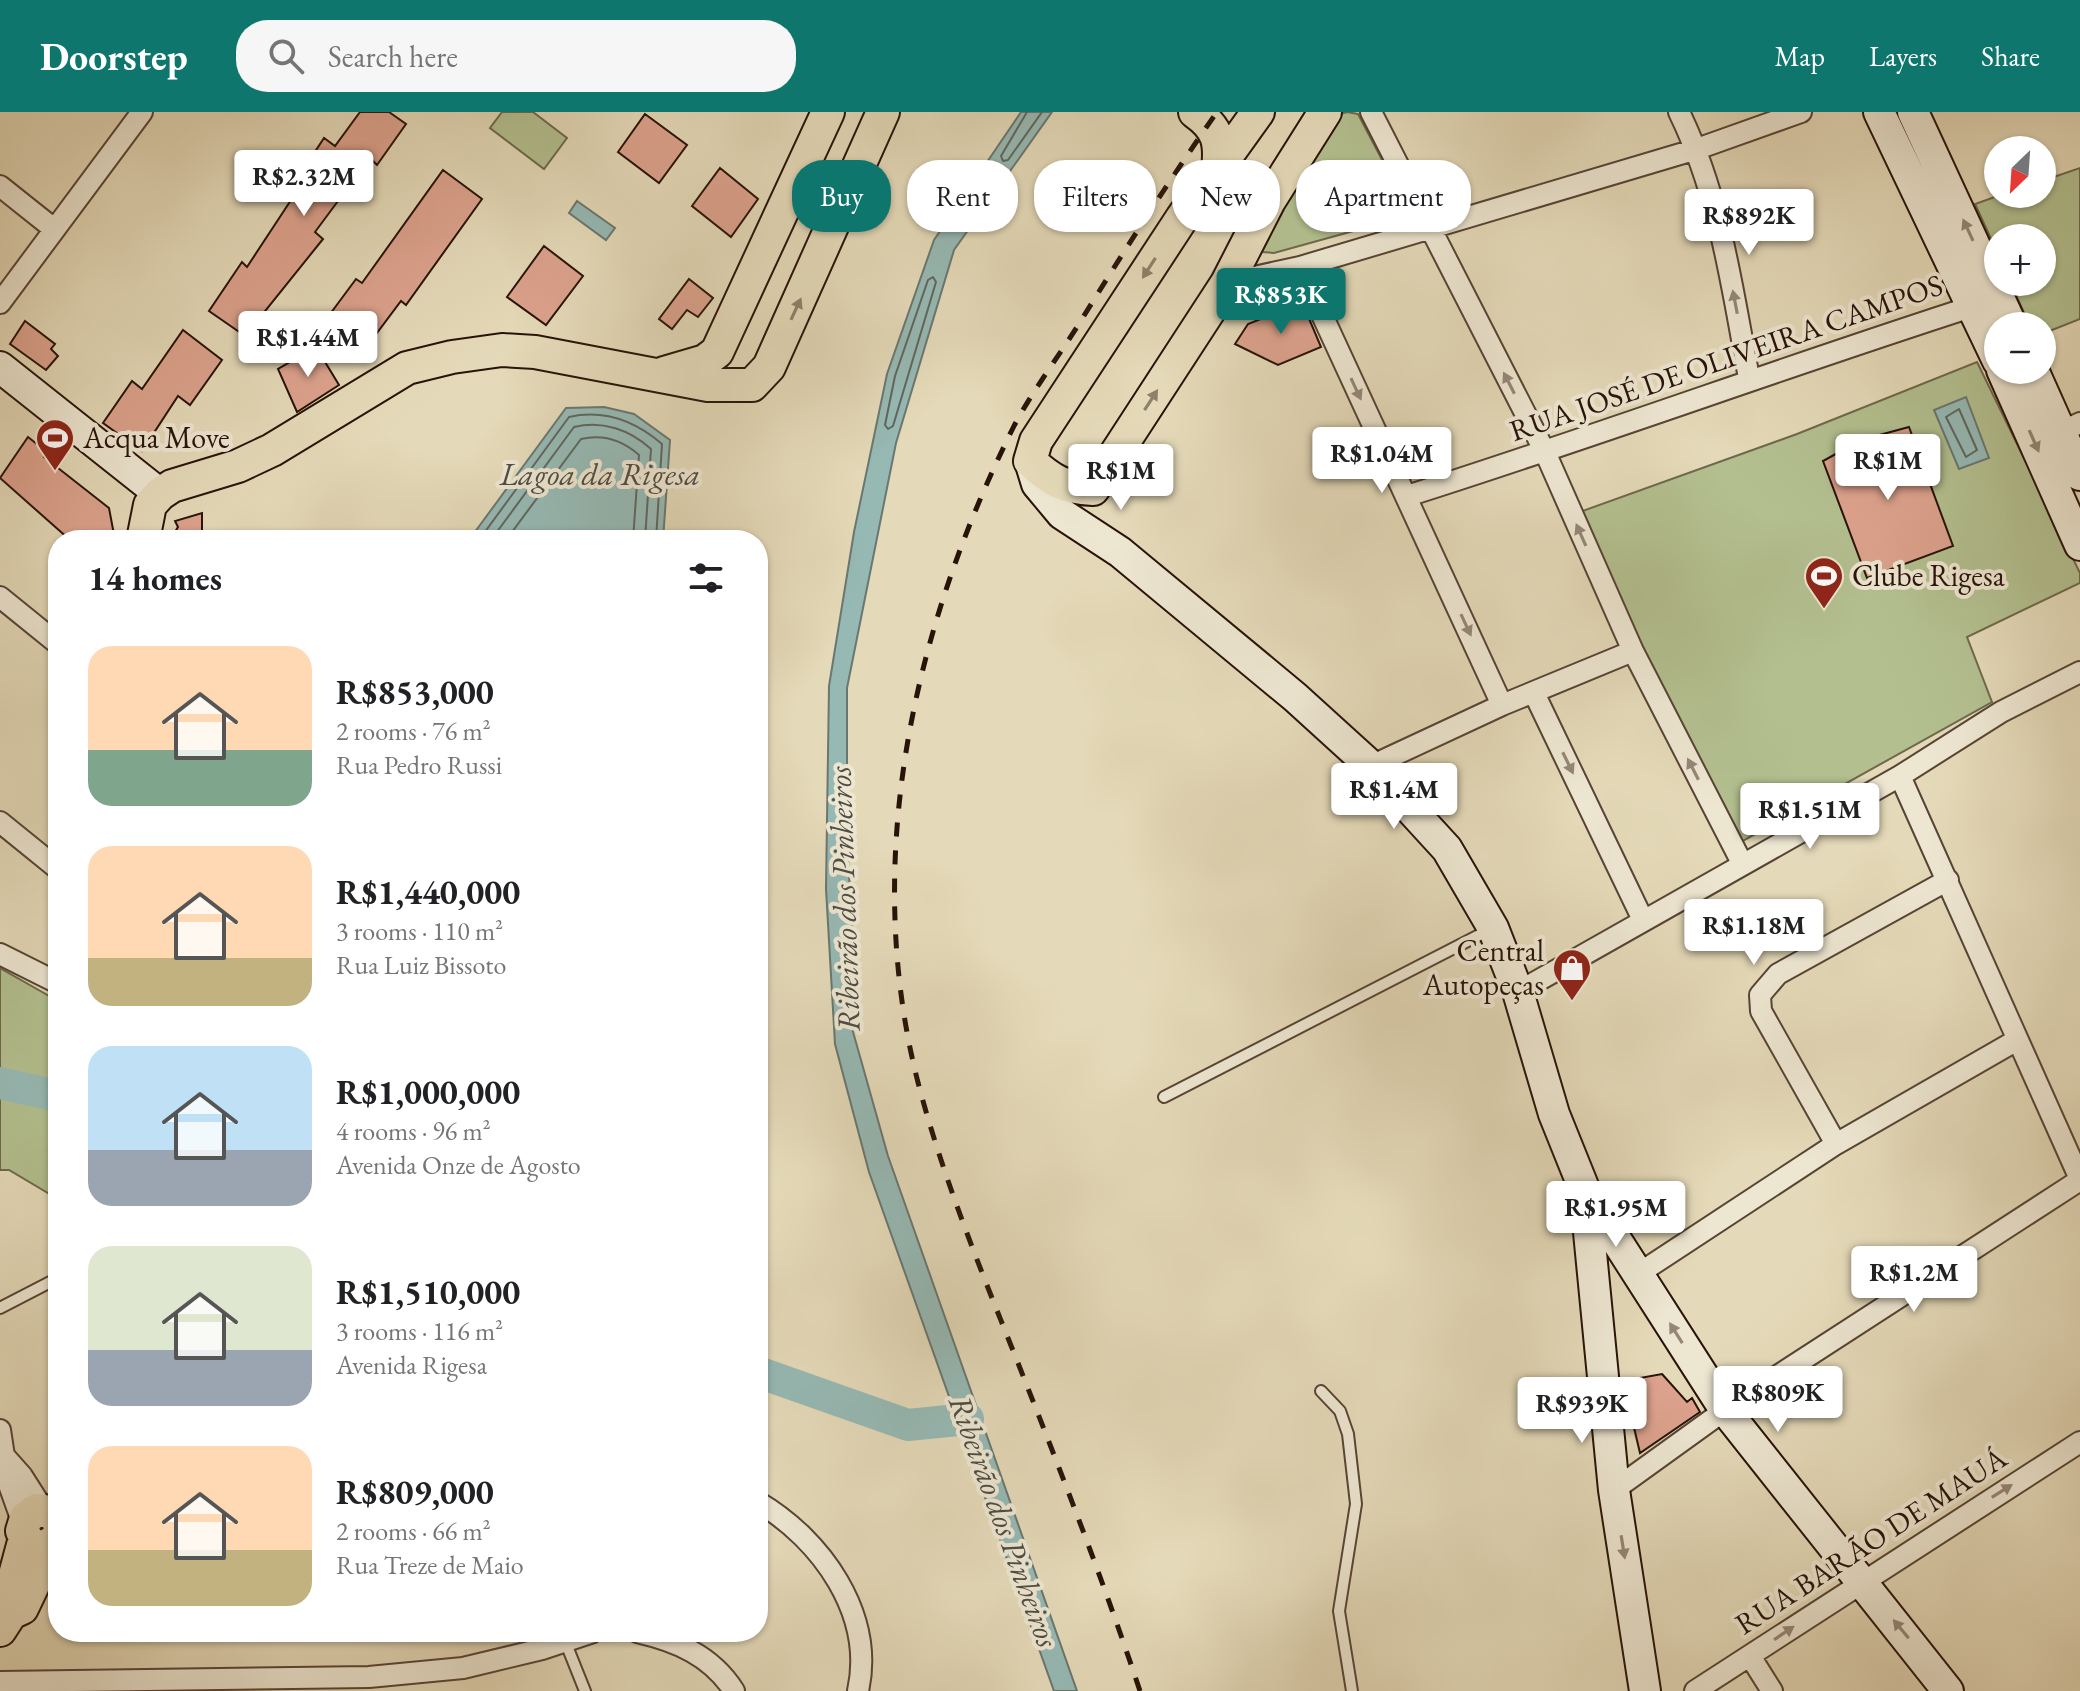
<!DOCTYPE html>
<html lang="en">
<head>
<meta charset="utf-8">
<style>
	body { margin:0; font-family:"EB Garamond",serif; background:#f6f6f6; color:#202124; height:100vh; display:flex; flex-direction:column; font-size:30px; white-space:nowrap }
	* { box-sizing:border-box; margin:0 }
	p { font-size:26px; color:#757577 }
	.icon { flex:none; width:44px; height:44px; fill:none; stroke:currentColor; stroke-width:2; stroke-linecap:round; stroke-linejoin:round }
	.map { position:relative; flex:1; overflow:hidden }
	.panel { position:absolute; left:48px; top:418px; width:720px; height:1112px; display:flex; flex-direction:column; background:#fff; border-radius:32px; box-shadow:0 2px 6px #0004 }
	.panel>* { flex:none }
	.hud { position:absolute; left:792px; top:48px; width:760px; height:72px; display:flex; gap:16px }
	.needle { width:52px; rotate:205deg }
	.fabs { position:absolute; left:1984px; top:24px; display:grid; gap:16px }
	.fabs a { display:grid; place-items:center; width:72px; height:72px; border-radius:50%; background:#fff; box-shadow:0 2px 6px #0004; font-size:40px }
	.price { position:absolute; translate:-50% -68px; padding:0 18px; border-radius:8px; background:#fff; color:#222; font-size:26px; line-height:52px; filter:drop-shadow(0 2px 4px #0008) }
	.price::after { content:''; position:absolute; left:50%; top:48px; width:24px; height:18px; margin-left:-12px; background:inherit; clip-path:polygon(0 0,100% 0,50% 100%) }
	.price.selected { background:#0f766e; color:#fff }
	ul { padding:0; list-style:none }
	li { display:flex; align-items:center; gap:24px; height:200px; padding:0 40px }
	li span { display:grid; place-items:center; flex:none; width:224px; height:160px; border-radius:24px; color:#555 }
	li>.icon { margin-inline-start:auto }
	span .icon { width:96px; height:96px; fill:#fffc; stroke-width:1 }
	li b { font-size:34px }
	h2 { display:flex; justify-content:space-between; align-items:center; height:96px; padding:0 40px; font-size:34px }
	.pill { padding:0 28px; border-radius:32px; background:#fff; box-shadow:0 2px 6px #0004; font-size:28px; line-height:72px }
	.pill.selected { background:#0f766e; color:#fff }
	header { display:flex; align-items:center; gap:48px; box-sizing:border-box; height:112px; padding:0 40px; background:#0f766e; color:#fff }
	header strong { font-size:38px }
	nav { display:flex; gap:44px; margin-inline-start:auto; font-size:28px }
	.search { width:560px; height:72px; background:#f6f6f6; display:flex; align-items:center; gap:20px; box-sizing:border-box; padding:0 28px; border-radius:32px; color:#757577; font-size:30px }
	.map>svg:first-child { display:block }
	.green { fill:#b3bf8f; stroke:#6e694c; stroke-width:2 }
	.water { fill:#96b9b4; stroke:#6a7770; stroke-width:2 }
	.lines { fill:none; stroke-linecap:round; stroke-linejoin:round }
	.shore { stroke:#5f665e; stroke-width:2 }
	.river { stroke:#96b9b4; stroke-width:32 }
	.building { fill:#dca28d; stroke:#281309; stroke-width:2 }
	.lane-casing { stroke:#574435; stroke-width:14 }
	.street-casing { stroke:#574435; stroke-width:24 }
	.secondary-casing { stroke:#281309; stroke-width:34 }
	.primary-casing { stroke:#281309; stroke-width:36 }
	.lane { stroke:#ede6d1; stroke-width:10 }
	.street { stroke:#ede6d1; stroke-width:20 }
	.secondary { stroke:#ede6d1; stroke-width:30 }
	.primary { stroke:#e4d9b8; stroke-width:32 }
	.rail { stroke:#281309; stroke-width:5; stroke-dasharray:14 14; stroke-linecap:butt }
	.oneway { fill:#948777 }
	.oneway2 { fill:#8f8069 }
	.labels { text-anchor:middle; stroke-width:8; stroke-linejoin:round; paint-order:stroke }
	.street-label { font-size:30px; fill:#281309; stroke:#ede6d1 }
	.poi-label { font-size:30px; fill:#281309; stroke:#ede6d1; text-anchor:start }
	.water-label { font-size:32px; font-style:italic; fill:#4e4d45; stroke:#ede6d1 }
</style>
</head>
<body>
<header>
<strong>Doorstep</strong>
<div class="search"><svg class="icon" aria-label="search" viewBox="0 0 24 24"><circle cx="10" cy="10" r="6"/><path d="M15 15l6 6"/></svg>Search here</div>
<nav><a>Map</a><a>Layers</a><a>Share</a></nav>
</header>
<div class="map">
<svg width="2080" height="1579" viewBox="0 0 2080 1579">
	<rect width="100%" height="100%" fill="#e4d9b8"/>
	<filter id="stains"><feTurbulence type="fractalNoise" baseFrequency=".0025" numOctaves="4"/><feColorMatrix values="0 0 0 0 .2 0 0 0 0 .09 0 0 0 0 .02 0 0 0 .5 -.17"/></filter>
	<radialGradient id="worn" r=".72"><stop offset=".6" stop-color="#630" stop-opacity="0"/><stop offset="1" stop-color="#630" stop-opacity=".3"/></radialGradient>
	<path class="green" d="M502 0H533L567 26 544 57 490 16Z
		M1347 0 1358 2 1411 103 1274 141 1262 140 1254 130 1337 3Z
		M2080 56V207L2042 222V214H2030L2010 170H2042V126H1998V142L1975 92 2003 82H2042V69Z
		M1977 250 2080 461V471L1967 525 1992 590 1739 731 1577 401 1797 322Z
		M0 856 58 889V1087L9 1058H0Z"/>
	<path class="water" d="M1021 0H1052L954 138 896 331 847 576V731L853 827 848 902 888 1044 1077 1579H1054L869 1060 835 932 826 777 829 574 854 420 887 262 934 128Z
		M577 89 615 116 606 128 569 101Z
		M1966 285 1989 346 1959 357 1934 298Z
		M604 295 634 302 670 328 663 428H469L566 296Z"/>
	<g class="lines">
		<path class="shore" d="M1027 0 1001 44 1003 49 1008 48 1042 0
			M933 165 936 170 893 314 888 317 885 313 895 264 928 168Z
			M1959 297 1977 338 1966 345 1946 305Z
			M479 428 569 305C605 297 635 309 662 332L656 428
			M491 428 574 315C603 308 630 318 651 337L645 428
			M506 428 581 327C603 322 622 328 639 343L633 428"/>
		<path class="river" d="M0 971 58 984
			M758 1260 908 1313 968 1307"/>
	</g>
	<path class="building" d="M360 0H389L406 12 377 53 370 46 315 120 323 127 245 224 209 199 242 150 247 155 295 82 290 78 324 26 335 34Z
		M645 2 687 33 659 71 618 40Z
		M720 56 758 87 731 125 692 94Z
		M443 58 482 87 406 193 401 189 359 245 319 217 356 167 362 171Z
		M544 134 583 164 546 213 507 185Z
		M689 167 713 186 698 205 687 198 672 217 659 207Z
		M1296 193 1305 197 1321 235 1278 253 1235 232 1248 212Z
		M25 209 55 232 51 237 58 244 46 258 10 232Z
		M183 218 222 248 190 293 178 284 142 339 103 311 132 269 142 277Z
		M316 235 339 273 297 300 278 257Z
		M1909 315 1953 434 1867 466 1823 349 1861 328Z
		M28 325 48 341 44 345 109 396 115 428H70L0 366Z
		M202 401V428H170L178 415 175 409Z
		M1662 1262 1687 1290 1692 1286 1700 1300 1640 1341 1623 1269Z"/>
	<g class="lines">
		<g class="lane-casing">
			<path id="lane" d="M1164 985 1491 817
				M0 1196 58 1166
				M1321 1279 1340 1299 1348 1322 1356 1392 1339 1499 1352 1579
				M565 1529 585 1579"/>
		</g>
		<g class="street-casing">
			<path id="street" d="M1371 0 1545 340 1633 539 1742 751
				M1679 0C1720 84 1732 175 1749 266
				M0 74 54 117
				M1300 155 1502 593
				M1227 171 1300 155 1697 37 1801 0
				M0 191 142 0
				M2061 320 2080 311
				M1407 384C1597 324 1784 255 1974 194
				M0 485 58 532
				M1534 581 1643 808
				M1371 654 1502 593 1633 539
				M1900 664 2080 1067
				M0 710 58 757
				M0 842 58 871
				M1518 880 1900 664 2001 600 2080 560
				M1836 1032 1761 899 1760 883 1778 862 1948 768
				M1638 1162 1836 1032 2017 928
				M0 1318 8 1370 23 1412
				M6 1346 22 1364 43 1397
				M1614 1378 1725 1298 2080 1068
				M758 1390C821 1427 875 1502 858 1579
				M637 1520C676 1529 711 1543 734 1579
				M1750 1544 1772 1579
				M0 1570 369 1565 463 1556 542 1537 593 1520
				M1695 1579 2080 1330"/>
		</g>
		<g class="secondary-casing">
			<path id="secondary" d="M1879 0 1998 249
				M1913 0 2012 214
				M0 255 160 382
				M2002 258 2080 433
				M2033 258 2080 363
				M1030 349 1037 372 1062 402 1120 440 1295 585 1371 654 1447 737 1493 816 1518 880 1554 1002 1585 1079 1614 1378 1645 1579
				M1588 1084 1725 1298 1948 1579"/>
		</g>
		<g class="primary-casing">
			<path id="primary" d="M1195 0C1219 17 1221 31 1218 59
				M1258 0 1182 106 1036 329 1030 349C1052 369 1064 376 1093 377L1227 171 1269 89 1325 0
				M664 261 705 249 717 240 828 0
				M143 428 150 393 160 382 172 374 238 354 272 338 407 256 452 245 502 238 535 240 708 273H752L769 255 883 0
				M58 1408 51 1400 37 1398 26 1406 22 1419C30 1437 47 1440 58 1424
				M11 1501 8 1489 25 1426
				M0 1518 11 1501 22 1496 53 1431"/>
		</g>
		<use href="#lane" class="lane"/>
		<use href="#street" class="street"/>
		<use href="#secondary" class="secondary"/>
		<use href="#primary" class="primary"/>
		<path class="rail" d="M1140 1579C1103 1468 1061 1360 1018 1251 982 1161 945 1071 920 978 860 754 912 519 1013 316 1031 281 1056 248 1077 215 1122 142 1168 70 1217 0"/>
	</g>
	<defs><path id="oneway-solid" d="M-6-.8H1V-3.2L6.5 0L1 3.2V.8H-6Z" transform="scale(2)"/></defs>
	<g class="oneway">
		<use href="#oneway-solid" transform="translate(1968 118) rotate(-115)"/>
		<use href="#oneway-solid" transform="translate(1735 190) rotate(-101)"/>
		<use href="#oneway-solid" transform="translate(1509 271) rotate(-117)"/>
		<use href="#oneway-solid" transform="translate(1356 277) rotate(65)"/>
		<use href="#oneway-solid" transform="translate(2034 329) rotate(66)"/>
		<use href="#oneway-solid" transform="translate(1581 423) rotate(-114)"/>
		<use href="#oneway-solid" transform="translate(1466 513) rotate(65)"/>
		<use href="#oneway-solid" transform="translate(1568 651) rotate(64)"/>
		<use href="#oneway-solid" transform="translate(1693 657) rotate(-117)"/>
		<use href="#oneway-solid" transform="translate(1676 1221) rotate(-122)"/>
		<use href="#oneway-solid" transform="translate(2002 1379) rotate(-32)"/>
		<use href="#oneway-solid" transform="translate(1623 1435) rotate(81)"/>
		<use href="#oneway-solid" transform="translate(1901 1517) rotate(-130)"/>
		<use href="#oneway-solid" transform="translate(1784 1521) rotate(-34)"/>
	</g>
	<g class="oneway2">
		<use href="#oneway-solid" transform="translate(1149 156) rotate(123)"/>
		<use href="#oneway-solid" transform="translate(796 197) rotate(-65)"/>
		<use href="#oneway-solid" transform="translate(1151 288) rotate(-57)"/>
	</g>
	<defs>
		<g id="stadium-pin" transform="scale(2)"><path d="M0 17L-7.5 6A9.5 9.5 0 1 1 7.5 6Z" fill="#8f2418" stroke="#ede6d1"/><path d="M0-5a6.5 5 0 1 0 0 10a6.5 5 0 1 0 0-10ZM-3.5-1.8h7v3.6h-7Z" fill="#fff"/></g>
		<g id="shop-pin" transform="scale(2)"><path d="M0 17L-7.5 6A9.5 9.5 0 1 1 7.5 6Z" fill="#8f2418" stroke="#ede6d1"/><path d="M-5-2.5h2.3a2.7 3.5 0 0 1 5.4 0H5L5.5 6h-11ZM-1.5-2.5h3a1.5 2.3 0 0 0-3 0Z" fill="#fff"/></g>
	</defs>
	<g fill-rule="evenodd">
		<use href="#stadium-pin" x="55" y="326"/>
		<use href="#stadium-pin" x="1824" y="464"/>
		<use href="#shop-pin" x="1572" y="856"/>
	</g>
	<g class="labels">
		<g class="street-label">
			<text transform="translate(1726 246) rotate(-19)" y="10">RUA JOSÉ DE OLIVEIRA CAMPOS</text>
			<text transform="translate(1871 1429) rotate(-33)" y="10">RUA BARÃO DE MAUÁ</text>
		</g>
		<g class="poi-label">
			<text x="83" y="336">Acqua Move</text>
			<text x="1852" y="474">Clube Rigesa</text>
			<text x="1544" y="849" text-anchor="end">Central<tspan x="1544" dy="34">Autopeças</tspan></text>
		</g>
		<g class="water-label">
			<text x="600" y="373">Lagoa da Rigesa</text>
			<text transform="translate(844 787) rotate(-92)" y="11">Ribeirão dos Pinheiros</text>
			<text transform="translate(1004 1409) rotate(70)" y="11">Ribeirão dos Pinheiros</text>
		</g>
	</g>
	<rect width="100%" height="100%" filter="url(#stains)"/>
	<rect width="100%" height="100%" fill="url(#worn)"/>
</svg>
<div class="fabs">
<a><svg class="needle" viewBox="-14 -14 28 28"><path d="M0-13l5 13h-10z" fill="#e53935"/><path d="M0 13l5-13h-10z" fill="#757577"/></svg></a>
<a>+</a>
<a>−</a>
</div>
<b class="price" style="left:304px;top:106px">R$2.32M</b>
<b class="price" style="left:1749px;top:145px">R$892K</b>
<b class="price selected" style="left:1281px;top:224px">R$853K</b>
<b class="price" style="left:308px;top:267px">R$1.44M</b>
<b class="price" style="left:1382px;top:383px">R$1.04M</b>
<b class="price" style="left:1888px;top:390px">R$1M</b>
<b class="price" style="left:1121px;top:400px">R$1M</b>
<b class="price" style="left:1394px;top:719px">R$1.4M</b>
<b class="price" style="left:1810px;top:739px">R$1.51M</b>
<b class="price" style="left:1754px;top:855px">R$1.18M</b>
<b class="price" style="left:1616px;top:1137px">R$1.95M</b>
<b class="price" style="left:1914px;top:1202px">R$1.2M</b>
<b class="price" style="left:1778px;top:1322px">R$809K</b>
<b class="price" style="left:1582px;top:1333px">R$939K</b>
<div class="hud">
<a class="pill selected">Buy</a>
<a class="pill">Rent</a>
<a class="pill">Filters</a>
<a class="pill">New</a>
<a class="pill">Apartment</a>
</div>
<section class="panel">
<h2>14 homes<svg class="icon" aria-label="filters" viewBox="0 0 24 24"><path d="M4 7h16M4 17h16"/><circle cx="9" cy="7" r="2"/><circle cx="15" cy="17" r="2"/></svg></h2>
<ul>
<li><span style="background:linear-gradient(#ffd9b3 65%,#7fa58c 0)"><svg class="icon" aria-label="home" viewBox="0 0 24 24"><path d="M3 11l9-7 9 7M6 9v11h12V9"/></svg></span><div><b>R$853,000</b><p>2 rooms · 76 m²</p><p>Rua Pedro Russi</p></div></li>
<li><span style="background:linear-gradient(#ffd9b3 70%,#c2b280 0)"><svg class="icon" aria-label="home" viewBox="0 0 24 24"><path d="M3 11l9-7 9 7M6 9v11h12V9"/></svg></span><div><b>R$1,440,000</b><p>3 rooms · 110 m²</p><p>Rua Luiz Bissoto</p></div></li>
<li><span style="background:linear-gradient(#bfe0f5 65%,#9aa5b1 0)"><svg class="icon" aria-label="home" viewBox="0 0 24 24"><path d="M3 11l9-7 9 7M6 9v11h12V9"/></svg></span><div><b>R$1,000,000</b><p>4 rooms · 96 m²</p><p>Avenida Onze de Agosto</p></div></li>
<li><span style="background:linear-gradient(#dfe7d0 65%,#9aa5b1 0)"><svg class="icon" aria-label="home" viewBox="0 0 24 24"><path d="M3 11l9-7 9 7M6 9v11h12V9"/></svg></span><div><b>R$1,510,000</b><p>3 rooms · 116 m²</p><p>Avenida Rigesa</p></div></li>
<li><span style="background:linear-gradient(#ffd9b3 65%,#c2b280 0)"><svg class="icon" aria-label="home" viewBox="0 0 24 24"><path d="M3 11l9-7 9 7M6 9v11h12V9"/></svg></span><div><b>R$809,000</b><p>2 rooms · 66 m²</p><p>Rua Treze de Maio</p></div></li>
</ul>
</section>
</div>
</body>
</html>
